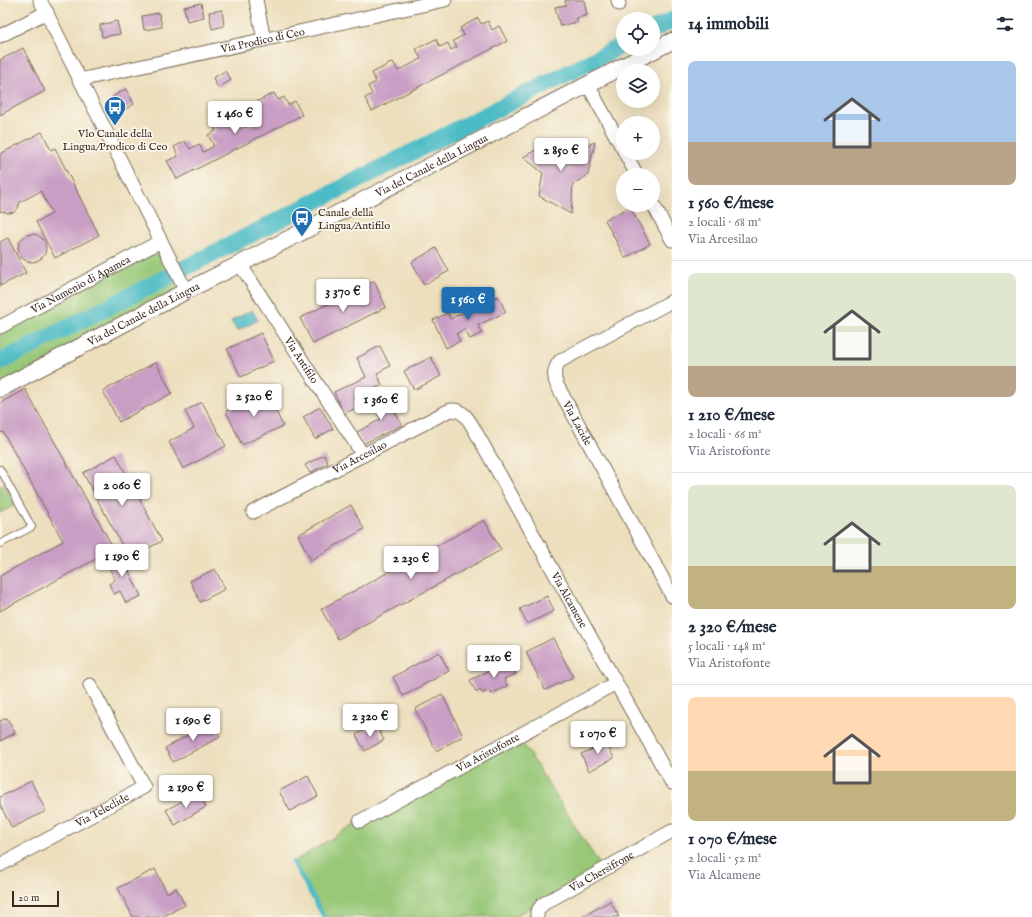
<!DOCTYPE html>
<html lang="it">
<head>
<meta charset="utf-8">
<style>
	body { margin:0; font-family:"IM FELL English",serif; background:#f6f6f7; color:#1f2937; height:100vh; display:flex; flex-direction:column; font-size:15px; white-space:nowrap }
	* { box-sizing:border-box; margin:0 }
	p { font-size:13px; color:#747a83 }
	.icon { flex:none; width:22px; height:22px; fill:none; stroke:currentColor; stroke-width:2; stroke-linecap:round; stroke-linejoin:round }
	.map { position:relative; flex:1; overflow:hidden }
	.sheet { display:flex; flex-direction:column; background:#fff; width:360px }
	.sheet>* { flex:none }
	.fabs { position:absolute; left:616px; top:12px; display:grid; gap:8px }
	.fabs a { display:grid; place-items:center; width:44px; height:44px; border-radius:50%; background:#fff; box-shadow:0 4px 16px #0002; font-size:20px }
	.scale { position:absolute; left:12px; bottom:10px; width:47px; box-sizing:border-box; padding-left:4px; border:2px solid #3b2a1e; border-top:0; font-size:11px; line-height:14px; white-space:nowrap; color:#3b2a1e; -webkit-text-stroke:3px #fbf7ec; paint-order:stroke }
	.price { position:absolute; translate:-50% -34px; padding:0 9px; border-radius:4px; background:#fff; color:#222; font-size:13px; line-height:26px; filter:drop-shadow(0 1px 2px #0008) }
	.price::after { content:''; position:absolute; left:50%; top:24px; width:12px; height:9px; margin-left:-6px; background:inherit; clip-path:polygon(0 0,100% 0,50% 100%) }
	.price.current { background:#1f6fb2; color:#fff }
	ul { padding:0; list-style:none }
	li { display:grid; align-content:center; gap:8px; height:212px; padding:0 16px }
	li+li { border-top:1px solid #e0e1e3 }
	li span { display:grid; place-items:center; height:124px; border-radius:8px; color:#555 }
	li>.icon { margin-inline-start:auto }
	span .icon { width:72px; height:72px; fill:#fffc; stroke-width:1 }
	li b { font-size:17px }
	h2 { display:flex; justify-content:space-between; align-items:center; height:48px; padding:0 16px; font-size:17px }
	main { display:flex; flex:1; min-height:0 }
	.map>svg:first-child { display:block }
	.green { fill:#98c878; stroke:#6a794b }
	.water { fill:#4cbbc5; stroke:#447272 }
	.lines { fill:none; stroke-linecap:round; stroke-linejoin:round }
	.stream { stroke:#4cbbc5; stroke-width:4.5 }
	.canal { stroke:#4cbbc5; stroke-width:17 }
	.building { fill:#c99ec4 }
	.service-casing { stroke:#796956; stroke-width:8 }
	.minor-casing { stroke:#796956; stroke-width:15 }
	.tertiary-casing { stroke:#796956; stroke-width:18 }
	.service { stroke:#fff; stroke-width:6 }
	.minor { stroke:#fff; stroke-width:13 }
	.tertiary { stroke:#fff; stroke-width:16 }
	.labels { text-anchor:middle; stroke-width:3.5; stroke-linejoin:round; paint-order:stroke }
	.street-label { font-size:11px; fill:#3b2a1e; stroke:#fbf7ec }
	.poi-label { font-size:11px; fill:#3b2a1e; stroke:#fbf7ec }
</style>
</head>
<body>
<main>
<div class="map">
<svg width="672" height="917" viewBox="0 0 672 917">
	<rect width="100%" height="100%" fill="#fbf7ec"/>
	<filter id="ink" filterUnits="userSpaceOnUse"><feTurbulence type="fractalNoise" baseFrequency=".025" numOctaves="2"/><feDisplacementMap in="SourceGraphic" scale="8" xChannelSelector="R" yChannelSelector="G"/><feConvolveMatrix kernelMatrix="1 2 1 2 8 2 1 2 1" color-interpolation-filters="sRGB"/></filter>
	<filter id="wash" filterUnits="userSpaceOnUse"><feTurbulence type="fractalNoise" baseFrequency=".012" numOctaves="4" result="noise"/><feDisplacementMap in="SourceGraphic" scale="16" xChannelSelector="R" yChannelSelector="G"/><feGaussianBlur stdDeviation="0.9" result="paint"/><feColorMatrix in="noise" values="0 0 0 0 0 0 0 0 0 0 0 0 0 0 0 0 0 1.4 0 .05"/><feComposite in="paint" operator="in"/></filter>
	<g filter="url(#wash)">
		<rect width="100%" height="100%" fill="#eddfbd"/>
		<path class="green" d="M161 241 186 291 0 385V325Z
			M3 484 15 505 0 513V486Z
			M518 736 603 870 517 915 518 917H324L293 862 360 821Z"/>
		<path class="water" d="M252 310 258 320 237 331 231 321Z"/>
		<g class="lines">
			<path class="stream" d="M293 862 324 917"/>
			<path class="canal" d="M653 30 672 20
				M0 362 623 45"/>
		</g>
		<g id="blocks">
			<path class="building" d="M565 0H584L587 15 577 18V22L560 26 555 7 566 5Z
				M201 3 204 17 187 21 184 7Z
				M222 10 224 26 212 29 209 12Z
				M159 13 162 27 144 30 142 16Z
				M478 18 481 24 488 21 492 30 499 26 507 41 372 111 365 98 372 94 368 86 376 82 372 73 393 62 398 71 421 59 416 49 436 39 440 47 448 43 451 50 457 47 453 41 464 35 460 28Z
				M117 21 120 34 102 37 100 25Z
				M23 48 45 91 0 115V60Z
				M225 71 231 80 218 88 213 78Z
				M126 89 134 104 121 112 112 97Z
				M274 93 278 100 284 97 288 105 295 101 302 115 177 179 167 161 178 156 174 147 185 141 190 149 199 144 203 152 214 146 208 135 216 131 213 125 230 116 234 122 241 119 245 128 256 122 251 114 259 110 256 102Z
				M42 132 51 150 55 148 99 235 55 258 36 222 52 214 41 191 20 202 18 208 14 212 8 213 2 211 0 212V154Z
				M551 142 567 154 595 142 588 175 573 184 571 214 539 196 543 173 523 157Z
				M630 207 650 244 625 258 605 220Z
				M18 248a14 14 0 1 1 28 0a14 14 0 1 1-28 0Z
				M8 238 26 273 0 286V242Z
				M436 248 449 271 424 285 412 262Z
				M374 281 386 307 313 344 300 318Z
				M498 296 506 312 478 325 482 333 470 339 465 329 456 334 460 341 446 348 433 320 448 313 450 319Z
				M261 333 274 361 241 377 227 349Z
				M380 346 390 366 377 373 382 385 354 398 358 407 344 414 334 392 366 377 357 358Z
				M431 357 441 376 414 390 404 371Z
				M156 362 172 393 119 422 103 391Z
				M25 389 114 549 0 611V576L63 541 3 432 0 433V403Z
				M267 392 283 426 242 445 226 411Z
				M386 394 402 425 363 444 357 432 381 419 372 402Z
				M202 402 226 446 183 469 169 442 194 428 185 411Z
				M320 407 333 429 315 439 303 417Z
				M116 455 162 541 129 558 83 473Z
				M324 455 328 463 310 473 305 465Z
				M351 505 364 529 311 560 298 535Z
				M484 520 501 550 338 639 321 609Z
				M119 551 141 596 126 603 120 591 114 594 109 584 115 580 105 559Z
				M215 569 225 589 200 602 190 581Z
				M547 596 554 611 527 624 520 609Z
				M553 638 573 677 545 690 526 652Z
				M439 652 449 671 403 696 393 677Z
				M510 661 516 674 504 679 507 686 491 694 489 690 482 693 480 690 476 692 470 680Z
				M442 694 463 736 436 751 415 709Z
				M7 718 15 733 0 741V721Z
				M212 722 220 737 173 762 165 748Z
				M375 724 384 740 365 751 356 735Z
				M604 738 614 758 589 771 581 754 593 749 590 744Z
				M308 776 318 796 290 811 279 791Z
				M31 781 46 811 12 828 0 805V797Z
				M198 792 206 807 175 825 166 810Z
				M155 869 167 893 176 888 185 905 162 917H133L118 888Z
				M610 901 619 917H582Z"/>
		</g>
	</g>
	<g filter="url(#ink)">
		<use href="#blocks" fill-opacity="0" stroke="#796956" stroke-width="1"/>
		<g class="lines">
			<g class="service-casing">
				<path id="service" d="M0 469 32 527 0 544"/>
			</g>
			<g class="minor-casing">
				<g id="minor">
					<path d="M40 0 186 291"/>
					<path d="M256 0 264 40"/>
					<path d="M618 0 619 4"/>
					<path d="M0 36 47 12"/>
					<path id="s1" d="M79 80 445 0"/>
					<path d="M588 85 623 149"/>
					<path d="M625 153 637 175"/>
					<path d="M653 204 672 240"/>
					<path id="s2" d="M240 264 363 455"/>
					<path id="s3" d="M672 301 560 361C554 368 553 377 557 385L672 596"/>
					<path id="s4" d="M0 327 161 241"/>
					<path id="s5" d="M253 512 448 411C464 406 471 424 478 436L672 783"/>
					<path id="s6" d="M360 821 616 683"/>
					<path id="s7" d="M0 865 144 787 90 685"/>
					<path id="s8" d="M537 917V912L543 904 672 831"/>
				</g>
			</g>
			<g class="tertiary-casing">
				<g id="tertiary">
					<path id="s9" d="M0 389 186 291 240 264 672 41"/>
				</g>
			</g>
			<use href="#service" class="service"/>
			<use href="#minor" class="minor"/>
			<use href="#tertiary" class="tertiary"/>
		</g>
	</g>
	<defs>
		<g id="bus-pin" transform="scale(1.15)"><path d="M0 17L-7.5 6A9.5 9.5 0 1 1 7.5 6Z" fill="#1f6fb2" stroke="#fbf7ec"/><path d="M-5-6H5V4H4V6H2V4H-2V6H-4V4H-5ZM-3.5-4V0h7V-4ZM-3.5 1.2v1.5H-2V1.2ZM2 1.2v1.5H3.5V1.2Z" fill="#fff"/></g>
	</defs>
	<g fill-rule="evenodd">
		<use href="#bus-pin" x="115" y="107"/>
		<use href="#bus-pin" x="302" y="218"/>
	</g>
	<g class="labels">
		<g class="street-label">
			<text dy="4" stroke="none"><textPath href="#s1" startOffset="188">Via Prodico di Ceo</textPath></text>
			<text dy="4" stroke="none"><textPath href="#s9" startOffset="486">Via del Canale della Lingua</textPath></text>
			<text dy="4" stroke="none"><textPath href="#s4" startOffset="91">Via Numenio di Apamea</textPath></text>
			<text dy="4" stroke="none"><textPath href="#s9" startOffset="162">Via del Canale della Lingua</textPath></text>
			<text dy="4" stroke="none"><textPath href="#s2" startOffset="114">Via Antifilo</textPath></text>
			<text dy="4" stroke="none"><textPath href="#s3" startOffset="196">Via Lacide</textPath></text>
			<text dy="4" stroke="none"><textPath href="#s5" startOffset="120">Via Arcesilao</textPath></text>
			<text dy="4" stroke="none"><textPath href="#s5" startOffset="450">Via Alcamene</textPath></text>
			<text dy="4" stroke="none"><textPath href="#s6" startOffset="145">Via Aristofonte</textPath></text>
			<text dy="4" stroke="none"><textPath href="#s7" startOffset="116">Via Teleclide</textPath></text>
			<text dy="4" stroke="none"><textPath href="#s8" startOffset="82">Via Chersifrone</textPath></text>
		</g>
		<g class="poi-label">
			<text x="115" y="137">Vlo Canale della<tspan x="115" dy="13">Lingua/Prodico di Ceo</tspan></text>
			<text x="318" y="216" text-anchor="start">Canale della<tspan x="318" dy="13">Lingua/Antifilo</tspan></text>
		</g>
	</g>
</svg>
<div class="fabs">
<a><svg class="icon" aria-label="locate" viewBox="0 0 24 24"><circle cx="12" cy="12" r="6"/><path d="M12 2v4M12 18v4M2 12h4M18 12h4"/></svg></a>
<a><svg class="icon" aria-label="layers" viewBox="0 0 24 24"><path d="M12 4l9 5-9 5-9-5zM3 14l9 5 9-5"/></svg></a>
<a>+</a>
<a>−</a>
</div>
<div class="scale">20 m</div>
<b class="price" style="left:235px;top:135px">1 460 €</b>
<b class="price" style="left:561px;top:172px">2 850 €</b>
<b class="price" style="left:343px;top:313px">3 370 €</b>
<b class="price current" style="left:468px;top:321px">1 560 €</b>
<b class="price" style="left:254px;top:418px">2 520 €</b>
<b class="price" style="left:381px;top:421px">1 360 €</b>
<b class="price" style="left:122px;top:507px">2 060 €</b>
<b class="price" style="left:122px;top:578px">1 190 €</b>
<b class="price" style="left:411px;top:580px">2 230 €</b>
<b class="price" style="left:494px;top:679px">1 210 €</b>
<b class="price" style="left:370px;top:738px">2 320 €</b>
<b class="price" style="left:193px;top:742px">1 690 €</b>
<b class="price" style="left:598px;top:755px">1 070 €</b>
<b class="price" style="left:186px;top:809px">2 190 €</b>
</div>
<section class="sheet">
<h2>14 immobili<svg class="icon" aria-label="filters" viewBox="0 0 24 24"><path d="M4 7h16M4 17h16"/><circle cx="9" cy="7" r="2"/><circle cx="15" cy="17" r="2"/></svg></h2>
<ul>
<li><span style="background:linear-gradient(#a9c7e8 65%,#b9a48a 0)"><svg class="icon" aria-label="home" viewBox="0 0 24 24"><path d="M3 11l9-7 9 7M6 9v11h12V9"/></svg></span><div><b>1 560 €/mese</b><p>2 locali · 68 m²</p><p>Via Arcesilao</p></div></li>
<li><span style="background:linear-gradient(#dfe7d0 75%,#b9a48a 0)"><svg class="icon" aria-label="home" viewBox="0 0 24 24"><path d="M3 11l9-7 9 7M6 9v11h12V9"/></svg></span><div><b>1 210 €/mese</b><p>2 locali · 66 m²</p><p>Via Aristofonte</p></div></li>
<li><span style="background:linear-gradient(#dfe7d0 65%,#c2b280 0)"><svg class="icon" aria-label="home" viewBox="0 0 24 24"><path d="M3 11l9-7 9 7M6 9v11h12V9"/></svg></span><div><b>2 320 €/mese</b><p>5 locali · 148 m²</p><p>Via Aristofonte</p></div></li>
<li><span style="background:linear-gradient(#ffd9b3 60%,#c2b280 0)"><svg class="icon" aria-label="home" viewBox="0 0 24 24"><path d="M3 11l9-7 9 7M6 9v11h12V9"/></svg></span><div><b>1 070 €/mese</b><p>2 locali · 52 m²</p><p>Via Alcamene</p></div></li>
</ul>
</section>
</main>
</body>
</html>
